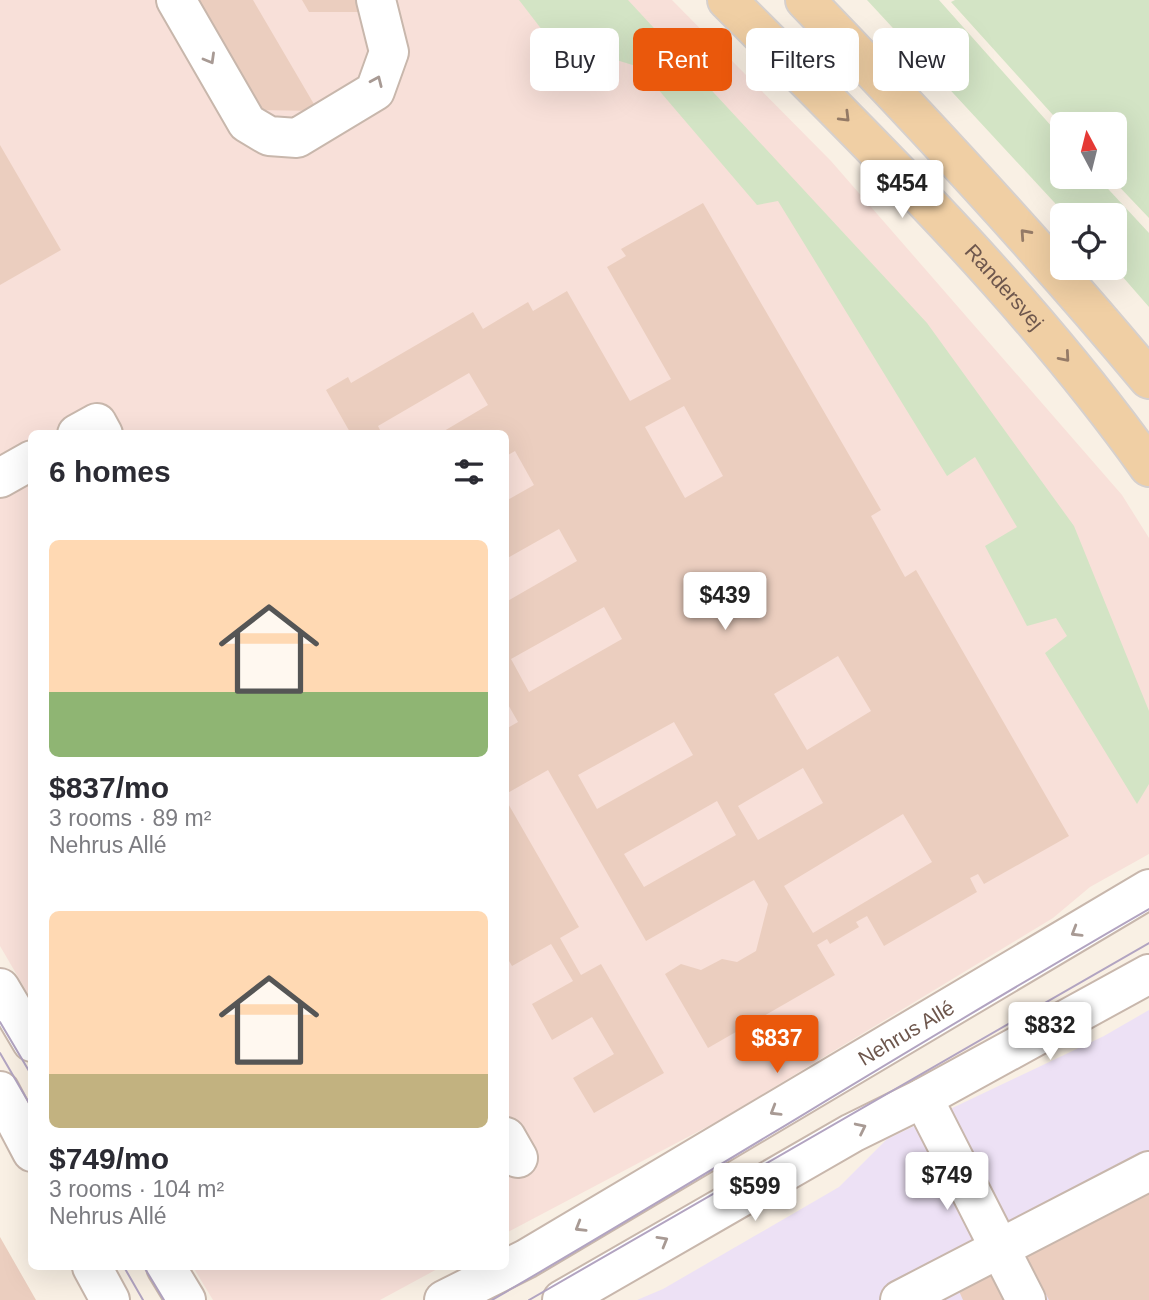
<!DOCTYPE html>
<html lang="en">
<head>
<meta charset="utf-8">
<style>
	body { margin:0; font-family:Helvetica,sans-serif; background:#f7f7f7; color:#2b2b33; height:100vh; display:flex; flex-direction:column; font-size:26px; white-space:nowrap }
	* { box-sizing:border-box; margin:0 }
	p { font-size:23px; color:#7c7c81 }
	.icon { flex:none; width:38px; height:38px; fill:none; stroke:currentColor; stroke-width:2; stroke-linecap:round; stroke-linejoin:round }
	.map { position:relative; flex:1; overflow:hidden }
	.sheet { position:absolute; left:28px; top:430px; width:481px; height:840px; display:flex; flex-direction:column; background:#fff; border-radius:10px; box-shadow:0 7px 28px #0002 }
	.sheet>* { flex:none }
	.guide { position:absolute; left:530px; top:28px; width:513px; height:63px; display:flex; gap:14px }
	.needle { width:46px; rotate:353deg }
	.buttons { position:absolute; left:1050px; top:112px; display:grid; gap:14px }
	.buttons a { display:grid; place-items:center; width:77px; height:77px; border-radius:10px; background:#fff; box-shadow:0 7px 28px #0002; font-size:35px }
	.price { position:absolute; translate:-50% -60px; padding:0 16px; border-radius:7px; background:#fff; color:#222; font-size:23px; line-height:46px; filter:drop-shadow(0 2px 4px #0008) }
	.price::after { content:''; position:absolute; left:50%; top:42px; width:21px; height:16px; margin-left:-10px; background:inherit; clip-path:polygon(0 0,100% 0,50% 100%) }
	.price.selected { background:#ea580c; color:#fff }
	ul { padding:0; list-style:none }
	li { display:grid; align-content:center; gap:14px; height:371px; padding:0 21px }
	li span { display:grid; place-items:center; height:217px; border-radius:10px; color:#555 }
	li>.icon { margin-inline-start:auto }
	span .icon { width:126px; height:126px; fill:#fffc; stroke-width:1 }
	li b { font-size:30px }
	h2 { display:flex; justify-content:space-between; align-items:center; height:84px; padding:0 21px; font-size:30px }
	.chip { padding:0 24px; border-radius:10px; background:#fff; box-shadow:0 7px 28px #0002; font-size:24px; line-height:63px }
	.chip.selected { background:#ea580c; color:#fff }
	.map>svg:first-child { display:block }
	.commercial { fill:#f8e0d9 }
	.education { fill:#ede1f5 }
	.green { fill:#d3e4c5 }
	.building { fill:#ebcebf; fill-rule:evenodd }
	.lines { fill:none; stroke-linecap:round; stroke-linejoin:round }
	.minor-casing { stroke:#c8b7ac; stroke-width:42 }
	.major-casing { stroke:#d6d0cd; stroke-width:42 }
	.minor { stroke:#fff; stroke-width:38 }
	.major { stroke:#f0cfa4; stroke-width:38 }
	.tram { stroke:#b2a4c1; stroke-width:2 }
	.oneway { stroke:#a89a94 }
	.oneway2 { stroke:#957b67 }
	.labels { text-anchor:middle; stroke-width:7; stroke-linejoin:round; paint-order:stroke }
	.street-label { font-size:21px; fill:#6e574d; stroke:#fcf4ea }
</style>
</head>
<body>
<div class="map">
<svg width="1149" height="1300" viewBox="0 0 1149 1300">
	<rect width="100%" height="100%" fill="#f9f0e4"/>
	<path class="commercial" d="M0 0H672L831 161 1122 495 1149 538V854L1090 887 1053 918 720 1120 506 1233V434H32L31 999 0 946Z
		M193 1267H441L380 1300H213Z"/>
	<path class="education" d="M1149 1010V1300H637L663 1289 839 1187 887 1139 1104 1036Z"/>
	<path class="green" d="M519 0H628L927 323 1074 526 1149 711V784L1137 804 1045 653 1067 636 1056 618 1027 626 985 546 1017 527 975 457 947 476 778 201 757 205 639 67 549 39Z
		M867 0H939L1062 138V177H1097L1149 233V307L1115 268V215H1066Z
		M955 0H1149V218L1110 177H1115V124L1062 125 951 2Z"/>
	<path class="building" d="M193 0H253L318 111 257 110Z
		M302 0H358L365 12H309Z
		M0 145 61 250 0 285Z
		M703 203 881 510 871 516 905 577 916 570 1069 836 984 884 978 874 970 878 977 892 884 946 867 916 856 922 859 927 830 944 827 939 817 945 835 975 708 1048 665 974 681 964 701 970 722 959 737 962 756 951 768 904 754 880 646 941 548 770 506 794V729L518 722 506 701V602L577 561 559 529 506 559V501L534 485 515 451 506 456V434H439L488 405 469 373 378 426 382 434H351L326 390 348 377 351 383 473 312 483 329 528 302 533 311 567 291 630 401 671 379 607 267 626 256 621 249ZM684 406 723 476 685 498 645 427ZM604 607 622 639 529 692 511 659ZM838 656 871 711 807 750 774 694ZM674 722 693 755 597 809 578 775ZM803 768 823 803 758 840 738 806ZM717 801 736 835 644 887 624 854ZM903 814 932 862 813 933 784 886Z
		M506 800 579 927 560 938 581 975 601 964 664 1073 594 1113 573 1078 614 1054 592 1017 552 1040 532 1004 573 981 551 944 512 966 506 956Z
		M1149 1193V1300H1049L1027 1257Z
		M0 1237 36 1300H0Z
		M994 1271 1009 1300H963L958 1289Z"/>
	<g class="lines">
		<g class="minor-casing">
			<g id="minor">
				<path d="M176 0 247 123 269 136 297 138 375 91 389 52 376 0"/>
				<path d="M77 434 97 423 103 434"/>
				<path d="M0 478 32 460"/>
				<path d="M0 988 32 1042"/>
				<path d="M0 1091 32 1152"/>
				<path d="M923 1098 1026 1300"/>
				<path d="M506 1137 518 1158"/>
				<path d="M92 1267 110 1300"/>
				<path d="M166 1267 186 1300"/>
				<path id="s1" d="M444 1300 526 1259 1149 889"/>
				<path d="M562 1300 852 1133 923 1098 1149 974"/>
				<path d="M900 1300 1149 1171"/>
			</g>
		</g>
		<g class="major-casing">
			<g id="major">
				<path id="s2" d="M727 0C875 148 1027 296 1149 467"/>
				<path d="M805 0C924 123 1039 247 1149 379"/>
			</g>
		</g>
		<use href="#minor" class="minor"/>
		<use href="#major" class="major"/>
		<path class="tram" d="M0 1022 32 1076
			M0 1053 32 1108
			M124 1267 143 1300
			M144 1267 164 1300
			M492 1300C713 1172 928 1036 1149 909
			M529 1300 1149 943"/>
	</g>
	<defs><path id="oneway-chevron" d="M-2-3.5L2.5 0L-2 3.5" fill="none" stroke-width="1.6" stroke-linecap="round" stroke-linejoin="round" transform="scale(1.75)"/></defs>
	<g class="oneway">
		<use href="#oneway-chevron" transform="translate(210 59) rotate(60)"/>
		<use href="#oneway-chevron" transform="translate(377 81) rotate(-66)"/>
		<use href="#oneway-chevron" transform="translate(1076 932) rotate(149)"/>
		<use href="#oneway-chevron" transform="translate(775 1111) rotate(149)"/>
		<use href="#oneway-chevron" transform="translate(861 1128) rotate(-26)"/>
		<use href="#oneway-chevron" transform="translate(580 1227) rotate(149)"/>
		<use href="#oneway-chevron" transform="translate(663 1241) rotate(-30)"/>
	</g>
	<g class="oneway2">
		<use href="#oneway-chevron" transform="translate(845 117) rotate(45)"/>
		<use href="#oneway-chevron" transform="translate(1025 234) rotate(-132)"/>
		<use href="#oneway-chevron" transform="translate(1065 357) rotate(49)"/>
	</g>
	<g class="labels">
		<g class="street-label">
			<text dy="7" stroke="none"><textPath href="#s2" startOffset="399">Randersvej</textPath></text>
			<text dy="7" stroke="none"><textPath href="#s1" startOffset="534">Nehrus Allé</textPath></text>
		</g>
	</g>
</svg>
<div class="buttons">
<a><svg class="needle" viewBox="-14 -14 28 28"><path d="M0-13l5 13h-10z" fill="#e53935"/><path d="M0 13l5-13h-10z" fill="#7c7c81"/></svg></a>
<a><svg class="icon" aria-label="locate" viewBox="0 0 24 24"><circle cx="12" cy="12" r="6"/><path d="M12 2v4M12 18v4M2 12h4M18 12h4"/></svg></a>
</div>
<b class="price" style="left:902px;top:220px">$454</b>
<b class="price" style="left:725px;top:632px">$439</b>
<b class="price" style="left:1050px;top:1062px">$832</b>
<b class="price selected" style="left:777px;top:1075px">$837</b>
<b class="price" style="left:947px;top:1212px">$749</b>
<b class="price" style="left:755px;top:1223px">$599</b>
<div class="guide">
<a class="chip">Buy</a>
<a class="chip selected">Rent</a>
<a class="chip">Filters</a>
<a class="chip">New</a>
</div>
<section class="sheet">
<h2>6 homes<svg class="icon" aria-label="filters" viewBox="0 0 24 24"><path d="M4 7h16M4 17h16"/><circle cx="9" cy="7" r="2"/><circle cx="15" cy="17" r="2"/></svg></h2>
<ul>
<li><span style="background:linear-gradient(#ffd9b3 70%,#8fb573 0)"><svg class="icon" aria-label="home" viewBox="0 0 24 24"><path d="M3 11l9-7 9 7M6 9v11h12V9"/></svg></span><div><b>$837/mo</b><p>3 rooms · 89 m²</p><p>Nehrus Allé</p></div></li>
<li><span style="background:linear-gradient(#ffd9b3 75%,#c2b280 0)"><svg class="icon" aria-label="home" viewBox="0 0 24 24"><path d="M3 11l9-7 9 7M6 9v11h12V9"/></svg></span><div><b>$749/mo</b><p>3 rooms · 104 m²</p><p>Nehrus Allé</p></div></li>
</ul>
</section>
</div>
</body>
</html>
